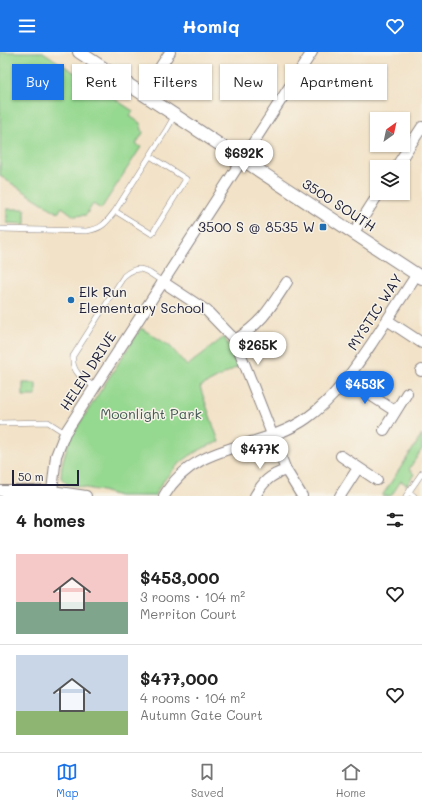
<!DOCTYPE html>
<html lang="en">
<head>
<meta charset="utf-8">
<style>
	body { margin:0; font-family:Mali,sans-serif; background:#f2f2f2; color:#222; height:100vh; display:flex; flex-direction:column; font-size:15px; white-space:nowrap }
	* { box-sizing:border-box; margin:0 }
	p { font-size:13px; color:#767676 }
	.icon { flex:none; width:22px; height:22px; fill:none; stroke:currentColor; stroke-width:2; stroke-linecap:round; stroke-linejoin:round }
	.map { position:relative; height:444px; overflow:hidden }
	.drawer { display:flex; flex-direction:column; background:#fff; flex:1 }
	.drawer>* { flex:none }
	.guide { position:absolute; left:12px; top:12px; width:398px; height:36px; display:flex; gap:8px }
	.needle { width:26px; rotate:33deg }
	.controls { position:absolute; left:370px; top:60px; display:grid; gap:8px }
	.controls a { display:grid; place-items:center; width:40px; height:40px; border-radius:0px; background:#fff; box-shadow:0 1px 3px #0004; font-size:20px }
	.scale { position:absolute; left:12px; bottom:10px; width:67px; box-sizing:border-box; padding-left:4px; border:2px solid #22223b; border-top:0; font-size:11px; line-height:14px; white-space:nowrap; color:#22223b; -webkit-text-stroke:3px #f7f3e8; paint-order:stroke }
	.price { position:absolute; translate:-50% -34px; padding:0 9px; border-radius:14px; background:#fff; color:#222; font-size:13px; line-height:26px; filter:drop-shadow(0 1px 2px #0008) }
	.price::after { content:''; position:absolute; left:50%; top:24px; width:12px; height:9px; margin-left:-6px; background:inherit; clip-path:polygon(0 0,100% 0,50% 100%) }
	.price.current { background:#1a73e8; color:#fff }
	ul { padding:0; list-style:none }
	li { display:flex; align-items:center; gap:12px; height:100px; padding:0 16px }
	li+li { border-top:1px solid #e0e0e0 }
	li span { display:grid; place-items:center; flex:none; width:112px; height:80px; border-radius:0px; color:#555 }
	li>.icon { margin-inline-start:auto }
	span .icon { width:48px; height:48px; fill:#fffc; stroke-width:1 }
	li b { font-size:17px }
	h2 { display:flex; justify-content:space-between; align-items:center; height:48px; padding:0 16px; font-size:17px }
	.pill { padding:0 14px; border-radius:0px; background:#fff; box-shadow:0 1px 3px #0004; font-size:14px; line-height:36px }
	.pill.current { background:#1a73e8; color:#fff }
	header { display:flex; justify-content:space-between; align-items:center; height:52px; padding:0 16px; background:#1a73e8; color:#fff; font-size:18px; font-weight:800 }
	.tabs { display:flex; justify-content:space-around; align-items:center; height:56px; border-top:1px solid #e0e0e0; background:#fff; font-size:11px; color:#767676 }
	.tabs a { display:grid; justify-items:center; gap:2px }
	.tabs .current { color:#1a73e8 }
	.map>svg:first-child { display:block }
	.green { fill:#95d890; stroke:#5c7d66 }
	.lines { fill:none; stroke-linecap:round; stroke-linejoin:round }
	.service-casing { stroke:#8a8281; stroke-width:6 }
	.minor-casing { stroke:#8a8281; stroke-width:12 }
	.tertiary-casing { stroke:#8a8281; stroke-width:14 }
	.service { stroke:#fff; stroke-width:5 }
	.minor { stroke:#fff; stroke-width:10 }
	.tertiary { stroke:#fff; stroke-width:12 }
	.poi-dot { fill:#1f6fb2; stroke:#f7f3e8; stroke-width:1.5 }
	.labels { text-anchor:middle; stroke-width:3; stroke-linejoin:round; paint-order:stroke }
	.street-label { font-size:14px; fill:#22223b; stroke:#f7f3e8 }
	.poi-label { font-size:14px; fill:#22223b; stroke:#f7f3e8; text-anchor:end }
	.park-label { font-size:14px; fill:#445954; stroke:#f7f3e8 }
</style>
</head>
<body>
<header><svg class="icon" aria-label="menu" viewBox="0 0 24 24"><path d="M4 6h16M4 12h16M4 18h16"/></svg>Homiq<svg class="icon" aria-label="heart" viewBox="0 0 24 24"><path d="M12 20l-8-8c-3-5 5-10 8-4 3-6 11-1 8 4z"/></svg></header>
<div class="map">
<svg width="422" height="444" viewBox="0 0 422 444">
	<rect width="100%" height="100%" fill="#f7f3e8"/>
	<filter id="ink" filterUnits="userSpaceOnUse"><feTurbulence type="fractalNoise" baseFrequency=".025" numOctaves="2"/><feDisplacementMap in="SourceGraphic" scale="8" xChannelSelector="R" yChannelSelector="G"/><feConvolveMatrix kernelMatrix="1 2 1 2 8 2 1 2 1" color-interpolation-filters="sRGB"/></filter>
	<filter id="wash" filterUnits="userSpaceOnUse"><feTurbulence type="fractalNoise" baseFrequency=".012" numOctaves="4" result="noise"/><feDisplacementMap in="SourceGraphic" scale="16" xChannelSelector="R" yChannelSelector="G"/><feGaussianBlur stdDeviation="0.9" result="paint"/><feColorMatrix in="noise" values="0 0 0 0 0 0 0 0 0 0 0 0 0 0 0 0 0 1.4 0 .05"/><feComposite in="paint" operator="in"/></filter>
	<g filter="url(#wash)">
		<rect width="100%" height="100%" fill="#f2e2c7"/>
		<path class="green" d="M0 0H43L133 59 130 64 140 71 143 81 136 92 141 95 101 157 93 152 86 163 74 164 62 155 58 161 0 124Z
			M7 157H25V172L7 171Z
			M141 276 170 294 187 314 224 285 239 314 200 335 219 390C190 399 169 417 154 444H119L102 439 67 432 61 426C61 411 66 397 72 383Z
			M23 331H36V344H23Z
			M422 383V397L409 417 414 422 407 433 401 429 391 444H382Z"/>
	</g>
	<g filter="url(#ink)">
		<g class="lines">
			<g class="service-casing">
				<path id="service" d="M150 104 186 127 152 182 115 159 167 77 175 63
					M0 177 86 179C102 177 106 171 115 159
					M95 335C83 327 71 320 73 304L124 224C141 210 147 220 163 230
					M0 371 48 370 65 381
					M409 440 414 444
					M406 444 422 421"/>
			</g>
			<g class="minor-casing">
				<path id="minor" d="M143 42 170 0
					M396 115 422 75
					M354 180 379 141
					M163 230 207 259 235 288 286 418 302 444
					M387 268 422 291
					M235 288C263 270 270 256 287 230
					M421 319 422 318
					M347 328 395 359
					M384 378 407 341
					M341 404 377 428
					M0 439H52L86 444
					M52 439 56 404 65 381 312 0
					M164 444C196 388 261 399 307 366 335 346 353 319 372 291 387 268 402 245 417 222
					M255 444C263 430 270 423 286 418
					M340 444 358 416"/>
			</g>
			<g class="tertiary-casing">
				<path id="tertiary" d="M79 0 422 226"/>
			</g>
			<use href="#service" class="service"/>
			<use href="#minor" class="minor"/>
			<use href="#tertiary" class="tertiary"/>
		</g>
	</g>
	<g class="poi-dot">
		<rect x="319" y="171" width="8" height="8" rx="2"/>
		<circle cx="71" cy="248" r="4"/>
	</g>
	<g class="labels">
		<g class="street-label">
			<text transform="translate(339 153) rotate(33)" y="5">3500 SOUTH</text>
			<text transform="translate(375 260) rotate(-57)" y="5">MYSTIC WAY</text>
			<text transform="translate(88 319) rotate(-57)" y="5">HELEN DRIVE</text>
		</g>
		<g class="poi-label">
			<text x="315" y="180">3500 S @ 8535 W</text>
			<text x="79" y="245" text-anchor="start">Elk Run<tspan x="79" dy="16">Elementary School</tspan></text>
		</g>
		<g class="park-label">
			<text x="151" y="367">Moonlight Park</text>
		</g>
	</g>
</svg>
<div class="controls">
<a><svg class="needle" viewBox="-14 -14 28 28"><path d="M0-13l5 13h-10z" fill="#e53935"/><path d="M0 13l5-13h-10z" fill="#767676"/></svg></a>
<a><svg class="icon" aria-label="layers" viewBox="0 0 24 24"><path d="M12 4l9 5-9 5-9-5zM3 14l9 5 9-5"/></svg></a>
</div>
<div class="scale">50 m</div>
<b class="price" style="left:244px;top:122px">$692K</b>
<b class="price" style="left:258px;top:314px">$265K</b>
<b class="price current" style="left:365px;top:353px">$453K</b>
<b class="price" style="left:260px;top:418px">$477K</b>
<div class="guide">
<a class="pill current">Buy</a>
<a class="pill">Rent</a>
<a class="pill">Filters</a>
<a class="pill">New</a>
<a class="pill">Apartment</a>
</div>
</div>
<section class="drawer">
<h2>4 homes<svg class="icon" aria-label="filters" viewBox="0 0 24 24"><path d="M4 7h16M4 17h16"/><circle cx="9" cy="7" r="2"/><circle cx="15" cy="17" r="2"/></svg></h2>
<ul>
<li><span style="background:linear-gradient(#f6c9c9 60%,#7fa58c 0)"><svg class="icon" aria-label="home" viewBox="0 0 24 24"><path d="M3 11l9-7 9 7M6 9v11h12V9"/></svg></span><div><b>$453,000</b><p>3 rooms · 104 m²</p><p>Merriton Court</p></div><svg class="icon" aria-label="heart" viewBox="0 0 24 24"><path d="M12 20l-8-8c-3-5 5-10 8-4 3-6 11-1 8 4z"/></svg></li>
<li><span style="background:linear-gradient(#c9d6e8 70%,#8fb573 0)"><svg class="icon" aria-label="home" viewBox="0 0 24 24"><path d="M3 11l9-7 9 7M6 9v11h12V9"/></svg></span><div><b>$477,000</b><p>4 rooms · 104 m²</p><p>Autumn Gate Court</p></div><svg class="icon" aria-label="heart" viewBox="0 0 24 24"><path d="M12 20l-8-8c-3-5 5-10 8-4 3-6 11-1 8 4z"/></svg></li>
</ul>
</section>
<nav class="tabs">
<a class="current"><svg class="icon" aria-label="map" viewBox="0 0 24 24"><path d="M3 6l6-2 6 2 6-2v14l-6 2-6-2-6 2zM9 4v14M15 6v14"/></svg>Map</a>
<a><svg class="icon" aria-label="saved" viewBox="0 0 24 24"><path d="M7 4h10v16l-5-4-5 4z"/></svg>Saved</a>
<a><svg class="icon" aria-label="home" viewBox="0 0 24 24"><path d="M3 11l9-7 9 7M6 9v11h12V9"/></svg>Home</a>
</nav>
</body>
</html>
